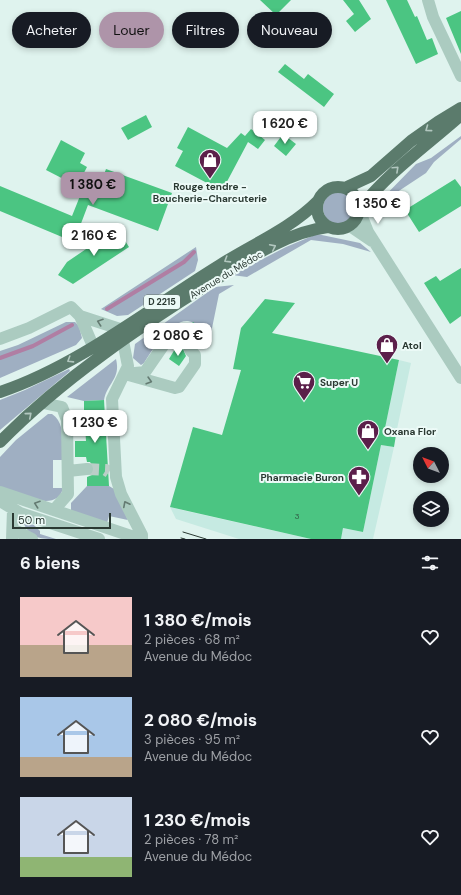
<!DOCTYPE html>
<html lang="fr">
<head>
<meta charset="utf-8">
<style>
	body { margin:0; font-family:"DM Sans",sans-serif; background:#242831; color:#f1f3f6; height:100vh; display:flex; flex-direction:column; font-size:15px; white-space:nowrap }
	* { box-sizing:border-box; margin:0 }
	p { font-size:13px; color:#9ea1a6 }
	.icon { flex:none; width:22px; height:22px; fill:none; stroke:currentColor; stroke-width:2; stroke-linecap:round; stroke-linejoin:round }
	.map { position:relative; height:539px; overflow:hidden }
	.drawer { display:flex; flex-direction:column; background:#171b24; flex:1 }
	.drawer>* { flex:none }
	.guide { position:absolute; left:12px; top:12px; width:437px; height:36px; display:flex; gap:8px }
	.needle { width:26px; rotate:312deg }
	.tools { position:absolute; left:413px; top:447px; display:grid; gap:8px }
	.tools a { display:grid; place-items:center; width:36px; height:36px; border-radius:50%; background:#171b24; box-shadow:0 2px 6px #0003; font-size:20px }
	.scale { position:absolute; left:12px; bottom:10px; width:99px; box-sizing:border-box; padding-left:4px; border:2px solid #2a3932; border-top:0; font-size:11px; line-height:14px; white-space:nowrap; color:#2a3932; -webkit-text-stroke:3px #ecfaf7; paint-order:stroke }
	.price { position:absolute; translate:-50% -34px; padding:0 9px; border-radius:8px; background:#fff; color:#222; font-size:13px; line-height:26px; filter:drop-shadow(0 1px 2px #0008) }
	.price::after { content:''; position:absolute; left:50%; top:24px; width:12px; height:9px; margin-left:-6px; background:inherit; clip-path:polygon(0 0,100% 0,50% 100%) }
	.price.current { background:#ae94a9; color:#111 }
	ul { padding:0; list-style:none }
	li { display:flex; align-items:center; gap:12px; height:100px; padding:0 20px }
	li span { display:grid; place-items:center; flex:none; width:112px; height:80px; border-radius:0px; color:#555 }
	li>.icon { margin-inline-start:auto }
	span .icon { width:48px; height:48px; fill:#fffc; stroke-width:1 }
	li b { font-size:17px }
	h2 { display:flex; justify-content:space-between; align-items:center; height:48px; padding:0 20px; font-size:17px }
	.pill { padding:0 14px; border-radius:18px; background:#171b24; box-shadow:0 2px 6px #0003; font-size:14px; line-height:36px }
	.pill.current { background:#ae94a9; color:#111 }
	.map>svg:first-child { display:block }
	.green { fill:#9fafc2 }
	.plaza { fill:#c6eae2 }
	.lines { fill:none; stroke-linecap:round; stroke-linejoin:round }
	.stream { stroke:#b07ea3; stroke-width:4 }
	.building { fill:#4bc582 }
	.minor-tunnel { stroke:#bbcec8; stroke-width:12; stroke-dasharray:12 6; stroke-linecap:butt }
	.minor { stroke:#abcbc0; stroke-width:12 }
	.major { stroke:#5b7b6c; stroke-width:12 }
	.tram { stroke:#2a3932; stroke-width:1 }
	.oneway { stroke:#b2c7bf }
	.oneway2 { stroke:#647b72 }
	.labels { text-anchor:middle; stroke-width:4; stroke-linejoin:round; paint-order:stroke }
	.number-label { font-size:8px; fill:#325c46 }
	.shield { fill:#ecfaf7; stroke:#64736d; stroke-width:1 }
	.shield-label { font-size:9px; font-weight:bold; fill:#2a3932 }
	.poi-label { font-size:10px; font-weight:bold; fill:#2a3932; stroke:#ecfaf7; text-anchor:start }
	.street-label { font-size:10px; fill:#2a3932; stroke:#ecfaf7 }
</style>
</head>
<body>
<div class="map">
<svg width="461" height="539" viewBox="0 0 461 539">
	<rect width="100%" height="100%" fill="#dff3ee"/>
	<path class="green" d="M461 136V139L434 162 426 173 373 208 416 164 431 158Z
		M323 208a16 16 0 1 1 32 0a16 16 0 1 1-32 0Z
		M317 234 360 243 371 252 343 244 311 240 247 277 232 275 286 247Z
		M196 247 198 260 195 271 128 315 117 316 101 309Z
		M234 285 219 294 211 333C204 330 196 322 188 321 172 319 151 351 144 363L141 365 133 358 135 344 215 287Z
		M66 322H75L79 326 82 338 76 345 0 378V351L18 345Z
		M116 359C121 379 107 383 104 400L84 401 67 397Z
		M69 369 70 371 0 430V400L25 390Z
		M48 414H52C66 423 62 445 63 460H53V488H63C57 515 16 492 0 487V457L16 440Z
		M87 486H109L114 489 128 520 109 516 107 523 71 512V503Z
		M26 523 34 525 40 531V534L56 539C42 539 31 539 24 524Z"/>
	<path class="plaza" d="M399 360 411 363 397 429 385 427Z
		M381 445 394 447 373 539H341L343 528 363 532Z
		M170 507 186 511 311 539H239L176 519Z"/>
	<g class="lines">
		<path class="stream" d="M107 309 184 262 194 252
			M0 358 33 346 72 325"/>
	</g>
	<path class="building" d="M260 0H291L276 15Z
		M343 0H359L371 19 355 32 346 21 354 14Z
		M386 0H407L415 17 417 16 427 40 432 38 438 54 416 64Z
		M461 11V54L446 18Z
		M285 64 304 79 308 74 334 94 324 107 278 72Z
		M146 115 152 127 128 140 121 128Z
		M188 127 227 148 241 133 245 136 251 129 265 140 258 149 248 142 222 191 175 166 183 151 177 148Z
		M283 134 296 144 286 156 274 146Z
		M61 140 85 153 80 163 87 167 77 186 46 170Z
		M106 169 172 193 158 231 88 205 74 242 0 211V186L72 216 84 186 98 191Z
		M455 179 461 187V206L419 232 405 210Z
		M117 228 129 247 73 284 58 275 67 262Z
		M461 268V316L450 324 424 283 436 276 440 281Z
		M265 299 295 303 272 333 399 360 385 428 397 429 394 447 381 445 363 532 343 528 341 539H311L170 507 193 427 222 435 241 370 233 369 241 328Z
		M193 322 204 330 194 344H186L183 337Z
		M175 349H183L186 356 179 366 169 359Z
		M104 400 109 486H87V477L92 475 94 468 90 462H87L86 457H75V441H86L85 426 92 422 91 415 84 412V401Z"/>
	<g class="lines">
		<path class="minor-tunnel" d="M85 419 106 418
			M87 469 106 470 109 472"/>
		<path class="minor" d="M428 0 433 17 461 76
			M360 212 368 232 461 378
			M350 226 372 241
			M80 316 120 329
			M0 339 29 328 71 307 80 316 93 346
			M123 341 128 366 112 399 116 477 121 494 142 535V539
			M179 343 173 340 165 343 145 372 125 374 175 388 179 387 195 364V355L190 350
			M43 403 62 407 67 420 68 494 54 510
			M67 420 85 419
			M68 471 87 469
			M0 492 140 539
			M0 501 20 513 99 539
			M13 529 32 539
			M12 539 13 510"/>
		<path class="major" d="M317 208a21 21 0 1 1 42 0a21 21 0 1 1-42 0Z
			M345 188 371 176 411 141 438 122 461 108
			M360 208C391 170 425 147 461 115
			M0 392C78 366 150 308 220 265 253 244 290 229 318 201
			M0 442C62 379 139 327 213 281 248 259 287 232 328 227"/>
		<path class="tram" d="M183 532 206 539
			M181 538 185 539"/>
	</g>
	<defs><path id="oneway-chevron" d="M-2-3.5L2.5 0L-2 3.5" fill="none" stroke-width="1.6" stroke-linecap="round" stroke-linejoin="round"/></defs>
	<g class="oneway">
		<use href="#oneway-chevron" transform="translate(428 129) rotate(144)"/>
		<use href="#oneway-chevron" transform="translate(396 169) rotate(-43)"/>
		<use href="#oneway-chevron" transform="translate(273 247) rotate(-26)"/>
		<use href="#oneway-chevron" transform="translate(227 260) rotate(148)"/>
		<use href="#oneway-chevron" transform="translate(70 360) rotate(148)"/>
		<use href="#oneway-chevron" transform="translate(29 415) rotate(-41)"/>
	</g>
	<g class="oneway2">
		<use href="#oneway-chevron" transform="translate(100 322) rotate(-161)"/>
		<use href="#oneway-chevron" transform="translate(149 381) rotate(16)"/>
		<use href="#oneway-chevron" transform="translate(37 504) rotate(-161)"/>
		<use href="#oneway-chevron" transform="translate(126 504) rotate(-117)"/>
	</g>
	<defs>
		<g id="shop-pin" transform="scale(1.15)"><path d="M0 17L-7.5 6A9.5 9.5 0 1 1 7.5 6Z" fill="#5b1f4a" stroke="#ecfaf7"/><path d="M-5-2.5h2.3a2.7 3.5 0 0 1 5.4 0H5L5.5 6h-11ZM-1.5-2.5h3a1.5 2.3 0 0 0-3 0Z" fill="#fff"/></g>
		<g id="supermarket-pin" transform="scale(1.15)"><path d="M0 17L-7.5 6A9.5 9.5 0 1 1 7.5 6Z" fill="#5b1f4a" stroke="#ecfaf7"/><path d="M-6-5.5h2.5l.6 2H6L4.5 2H-2.5L-4.4-4H-6ZM-1.5 3.2a1.3 1.3 0 1 0 .1 0ZM3 3.2a1.3 1.3 0 1 0 .1 0Z" fill="#fff"/></g>
		<g id="pharmacy-pin" transform="scale(1.15)"><path d="M0 17L-7.5 6A9.5 9.5 0 1 1 7.5 6Z" fill="#5b1f4a" stroke="#ecfaf7"/><path d="M-2-6h4v4h4v4h-4v4h-4v-4h-4v-4h4Z" fill="#fff"/></g>
	</defs>
	<g fill-rule="evenodd">
		<use href="#shop-pin" x="210" y="160"/>
		<use href="#shop-pin" x="387" y="345"/>
		<use href="#supermarket-pin" x="304" y="382"/>
		<use href="#shop-pin" x="368" y="431"/>
		<use href="#pharmacy-pin" x="359" y="477"/>
	</g>
	<g class="labels">
		<g class="number-label">
			<text x="297" y="519">3</text>
		</g>
		<rect class="shield" x="144" y="295" width="36" height="14" rx="3"/>
		<g class="shield-label">
			<text x="162" y="305">D 2215</text>
		</g>
		<g class="poi-label">
			<text x="210" y="190" text-anchor="middle">Rouge tendre -<tspan x="210" dy="12">Boucherie-Charcuterie</tspan></text>
			<text x="402" y="349">Atol</text>
			<text x="320" y="386">Super U</text>
			<text x="384" y="435">Oxana Flor</text>
			<text x="344" y="481" text-anchor="end">Pharmacie Buron</text>
		</g>
		<g class="street-label">
			<text transform="translate(226 274) rotate(-31)" y="4">Avenue du Médoc</text>
		</g>
	</g>
</svg>
<div class="tools">
<a><svg class="needle" viewBox="-14 -14 28 28"><path d="M0-13l5 13h-10z" fill="#e53935"/><path d="M0 13l5-13h-10z" fill="#9ea1a6"/></svg></a>
<a><svg class="icon" aria-label="layers" viewBox="0 0 24 24"><path d="M12 4l9 5-9 5-9-5zM3 14l9 5 9-5"/></svg></a>
</div>
<div class="scale">50 m</div>
<b class="price" style="left:285px;top:145px">1 620 €</b>
<b class="price current" style="left:93px;top:206px">1 380 €</b>
<b class="price" style="left:378px;top:225px">1 350 €</b>
<b class="price" style="left:94px;top:257px">2 160 €</b>
<b class="price" style="left:178px;top:357px">2 080 €</b>
<b class="price" style="left:95px;top:444px">1 230 €</b>
<div class="guide">
<a class="pill">Acheter</a>
<a class="pill current">Louer</a>
<a class="pill">Filtres</a>
<a class="pill">Nouveau</a>
</div>
</div>
<section class="drawer">
<h2>6 biens<svg class="icon" aria-label="filters" viewBox="0 0 24 24"><path d="M4 7h16M4 17h16"/><circle cx="9" cy="7" r="2"/><circle cx="15" cy="17" r="2"/></svg></h2>
<ul>
<li><span style="background:linear-gradient(#f6c9c9 60%,#b9a48a 0)"><svg class="icon" aria-label="home" viewBox="0 0 24 24"><path d="M3 11l9-7 9 7M6 9v11h12V9"/></svg></span><div><b>1 380 €/mois</b><p>2 pièces · 68 m²</p><p>Avenue du Médoc</p></div><svg class="icon" aria-label="heart" viewBox="0 0 24 24"><path d="M12 20l-8-8c-3-5 5-10 8-4 3-6 11-1 8 4z"/></svg></li>
<li><span style="background:linear-gradient(#a9c7e8 75%,#b9a48a 0)"><svg class="icon" aria-label="home" viewBox="0 0 24 24"><path d="M3 11l9-7 9 7M6 9v11h12V9"/></svg></span><div><b>2 080 €/mois</b><p>3 pièces · 95 m²</p><p>Avenue du Médoc</p></div><svg class="icon" aria-label="heart" viewBox="0 0 24 24"><path d="M12 20l-8-8c-3-5 5-10 8-4 3-6 11-1 8 4z"/></svg></li>
<li><span style="background:linear-gradient(#c9d6e8 75%,#8fb573 0)"><svg class="icon" aria-label="home" viewBox="0 0 24 24"><path d="M3 11l9-7 9 7M6 9v11h12V9"/></svg></span><div><b>1 230 €/mois</b><p>2 pièces · 78 m²</p><p>Avenue du Médoc</p></div><svg class="icon" aria-label="heart" viewBox="0 0 24 24"><path d="M12 20l-8-8c-3-5 5-10 8-4 3-6 11-1 8 4z"/></svg></li>
</ul>
</section>
</body>
</html>
